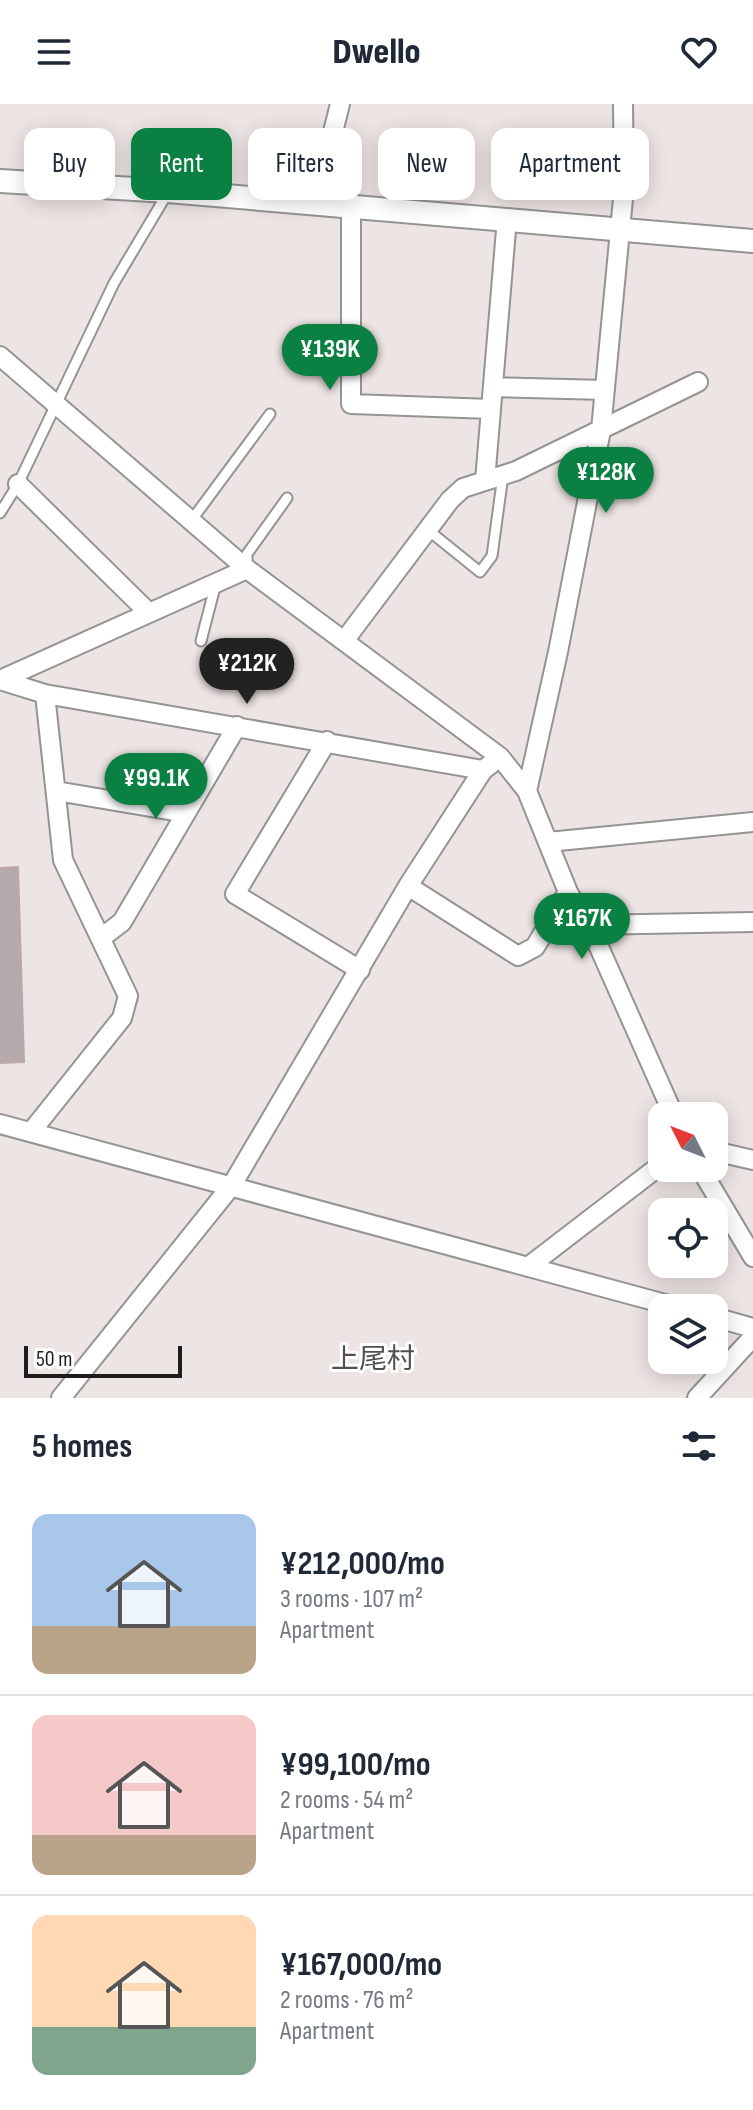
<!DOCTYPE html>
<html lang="en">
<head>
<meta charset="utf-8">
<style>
	body { margin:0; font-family:"Sofia Sans Condensed","Noto Sans JP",sans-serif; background:#f6f6f7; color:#1f2937; height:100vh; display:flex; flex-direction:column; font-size:30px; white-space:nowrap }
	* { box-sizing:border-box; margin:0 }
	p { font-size:26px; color:#747a83 }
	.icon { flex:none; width:44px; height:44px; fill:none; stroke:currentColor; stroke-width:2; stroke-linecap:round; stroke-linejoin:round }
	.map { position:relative; height:1294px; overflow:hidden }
	.side { display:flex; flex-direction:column; background:#fff; flex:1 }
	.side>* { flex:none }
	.top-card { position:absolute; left:24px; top:24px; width:706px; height:72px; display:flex; gap:16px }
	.needle { width:52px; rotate:312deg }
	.controls { position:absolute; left:648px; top:998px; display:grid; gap:16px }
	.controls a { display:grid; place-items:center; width:80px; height:80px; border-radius:16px; background:#fff; box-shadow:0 4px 20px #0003; font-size:40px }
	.scale { position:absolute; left:24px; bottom:20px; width:158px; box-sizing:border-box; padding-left:8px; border:4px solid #1d1d1d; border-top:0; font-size:22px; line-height:28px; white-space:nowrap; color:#1d1d1d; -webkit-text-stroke:6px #fff; paint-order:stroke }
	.price { position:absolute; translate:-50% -68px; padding:0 18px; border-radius:28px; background:#0b8043; color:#fff; font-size:26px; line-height:52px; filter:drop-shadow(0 2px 4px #0008) }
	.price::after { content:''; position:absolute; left:50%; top:48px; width:24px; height:18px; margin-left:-12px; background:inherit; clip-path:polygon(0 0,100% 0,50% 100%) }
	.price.current { background:#222; color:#fff }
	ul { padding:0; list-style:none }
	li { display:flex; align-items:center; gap:24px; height:200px; padding:0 32px }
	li+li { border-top:2px solid #e0e1e3 }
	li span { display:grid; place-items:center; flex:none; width:224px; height:160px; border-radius:16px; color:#555 }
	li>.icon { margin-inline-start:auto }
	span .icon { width:96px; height:96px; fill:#fffc; stroke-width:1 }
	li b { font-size:34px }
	h2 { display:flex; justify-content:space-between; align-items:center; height:96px; padding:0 32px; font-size:34px }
	.tag { padding:0 28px; border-radius:16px; background:#fff; box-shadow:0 4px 20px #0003; font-size:28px; line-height:72px }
	.tag.current { background:#0b8043; color:#fff }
	header { display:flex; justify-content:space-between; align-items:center; height:104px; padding:0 32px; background:#fff; font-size:36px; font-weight:800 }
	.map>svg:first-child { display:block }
	.building { fill:#b6a9ab; stroke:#bda7a9; stroke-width:2 }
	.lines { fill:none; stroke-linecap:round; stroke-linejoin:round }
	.service-casing { stroke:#949494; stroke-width:13 }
	.minor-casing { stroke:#949494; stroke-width:22 }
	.tertiary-casing { stroke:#949494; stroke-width:26 }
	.service { stroke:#fff; stroke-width:9 }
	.minor { stroke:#fff; stroke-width:18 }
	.tertiary { stroke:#fff; stroke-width:22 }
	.labels { text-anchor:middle; stroke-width:6; stroke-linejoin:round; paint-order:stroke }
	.quarter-label { font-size:28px; fill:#505050; stroke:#fff }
</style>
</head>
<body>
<header><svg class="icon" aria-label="menu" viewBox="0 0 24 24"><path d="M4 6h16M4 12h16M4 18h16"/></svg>Dwello<svg class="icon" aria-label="heart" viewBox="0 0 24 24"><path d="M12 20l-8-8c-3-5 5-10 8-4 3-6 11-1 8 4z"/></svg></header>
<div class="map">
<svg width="753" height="1294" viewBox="0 0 753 1294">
	<rect width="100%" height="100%" fill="#ede5e3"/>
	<path class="building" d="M18 763 24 958 0 959V764Z"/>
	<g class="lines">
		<g class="service-casing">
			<path id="service" d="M0 409 18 380 114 179 167 90
				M191 417 270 310
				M428 426 480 468 492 452 503 371
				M247 465V450L287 394
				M201 537 216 479"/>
		</g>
		<g class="minor-casing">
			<path id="minor" d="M315 100 340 0
				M351 103V300L491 305
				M0 252 247 465 500 653 527 687 568 788 595 834 674 1012
				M493 283 605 286
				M485 377 507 114
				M18 380 149 509
				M344 537 450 396 463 384 516 367 698 278
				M0 576 45 590 483 666 491 660
				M0 576 247 465
				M327 637 235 790 360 866
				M56 687 186 709
				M527 687 558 548 601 326 624 84 623 0
				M548 738 753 718
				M408 782 518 852 535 843 568 788
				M587 821 753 818
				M101 834 122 818 237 622
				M0 1020 680 1204
				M31 1028 122 914 128 892 63 756 45 590
				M714 1047 753 1056
				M700 1064 753 1153
				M528 1163 662 1060
				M714 1213 753 1224
				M61 1294 232 1081 408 782 483 666
				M697 1294 753 1233"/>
		</g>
		<g class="tertiary-casing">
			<path id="tertiary" d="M0 77 168 87 753 137"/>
		</g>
		<use href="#service" class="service"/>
		<use href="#minor" class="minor"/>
		<use href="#tertiary" class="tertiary"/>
	</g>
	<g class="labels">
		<g class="quarter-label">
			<text x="373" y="1264">上尾村</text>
		</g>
	</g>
</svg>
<div class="controls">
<a><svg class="needle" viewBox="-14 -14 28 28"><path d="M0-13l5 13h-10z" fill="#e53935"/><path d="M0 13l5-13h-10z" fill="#747a83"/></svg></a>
<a><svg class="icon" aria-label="locate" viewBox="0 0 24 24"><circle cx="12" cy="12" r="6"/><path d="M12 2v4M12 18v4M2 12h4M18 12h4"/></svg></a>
<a><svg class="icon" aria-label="layers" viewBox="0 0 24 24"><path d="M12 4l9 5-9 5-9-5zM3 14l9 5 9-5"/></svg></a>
</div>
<div class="scale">50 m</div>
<b class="price" style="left:330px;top:288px">¥139K</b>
<b class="price" style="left:606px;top:411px">¥128K</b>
<b class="price current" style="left:247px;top:602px">¥212K</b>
<b class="price" style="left:156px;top:717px">¥99.1K</b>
<b class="price" style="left:582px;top:857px">¥167K</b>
<div class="top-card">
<a class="tag">Buy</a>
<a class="tag current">Rent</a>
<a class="tag">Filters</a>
<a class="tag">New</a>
<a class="tag">Apartment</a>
</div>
</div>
<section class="side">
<h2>5 homes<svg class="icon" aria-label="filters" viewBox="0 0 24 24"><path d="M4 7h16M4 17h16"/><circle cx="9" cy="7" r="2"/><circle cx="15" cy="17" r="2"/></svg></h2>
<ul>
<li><span style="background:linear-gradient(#a9c7e8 70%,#b9a48a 0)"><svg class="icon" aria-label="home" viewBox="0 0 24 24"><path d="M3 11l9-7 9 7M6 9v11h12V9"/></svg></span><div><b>¥212,000/mo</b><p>3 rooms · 107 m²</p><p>Apartment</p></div></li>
<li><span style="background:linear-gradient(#f6c9c9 75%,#b9a48a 0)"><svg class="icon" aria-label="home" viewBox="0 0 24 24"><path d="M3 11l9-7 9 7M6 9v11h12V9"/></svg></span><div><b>¥99,100/mo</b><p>2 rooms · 54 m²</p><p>Apartment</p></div></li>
<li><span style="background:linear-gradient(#ffd9b3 70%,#7fa58c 0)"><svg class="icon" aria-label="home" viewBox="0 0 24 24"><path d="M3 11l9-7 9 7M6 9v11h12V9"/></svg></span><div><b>¥167,000/mo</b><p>2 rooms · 76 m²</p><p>Apartment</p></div></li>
</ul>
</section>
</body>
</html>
